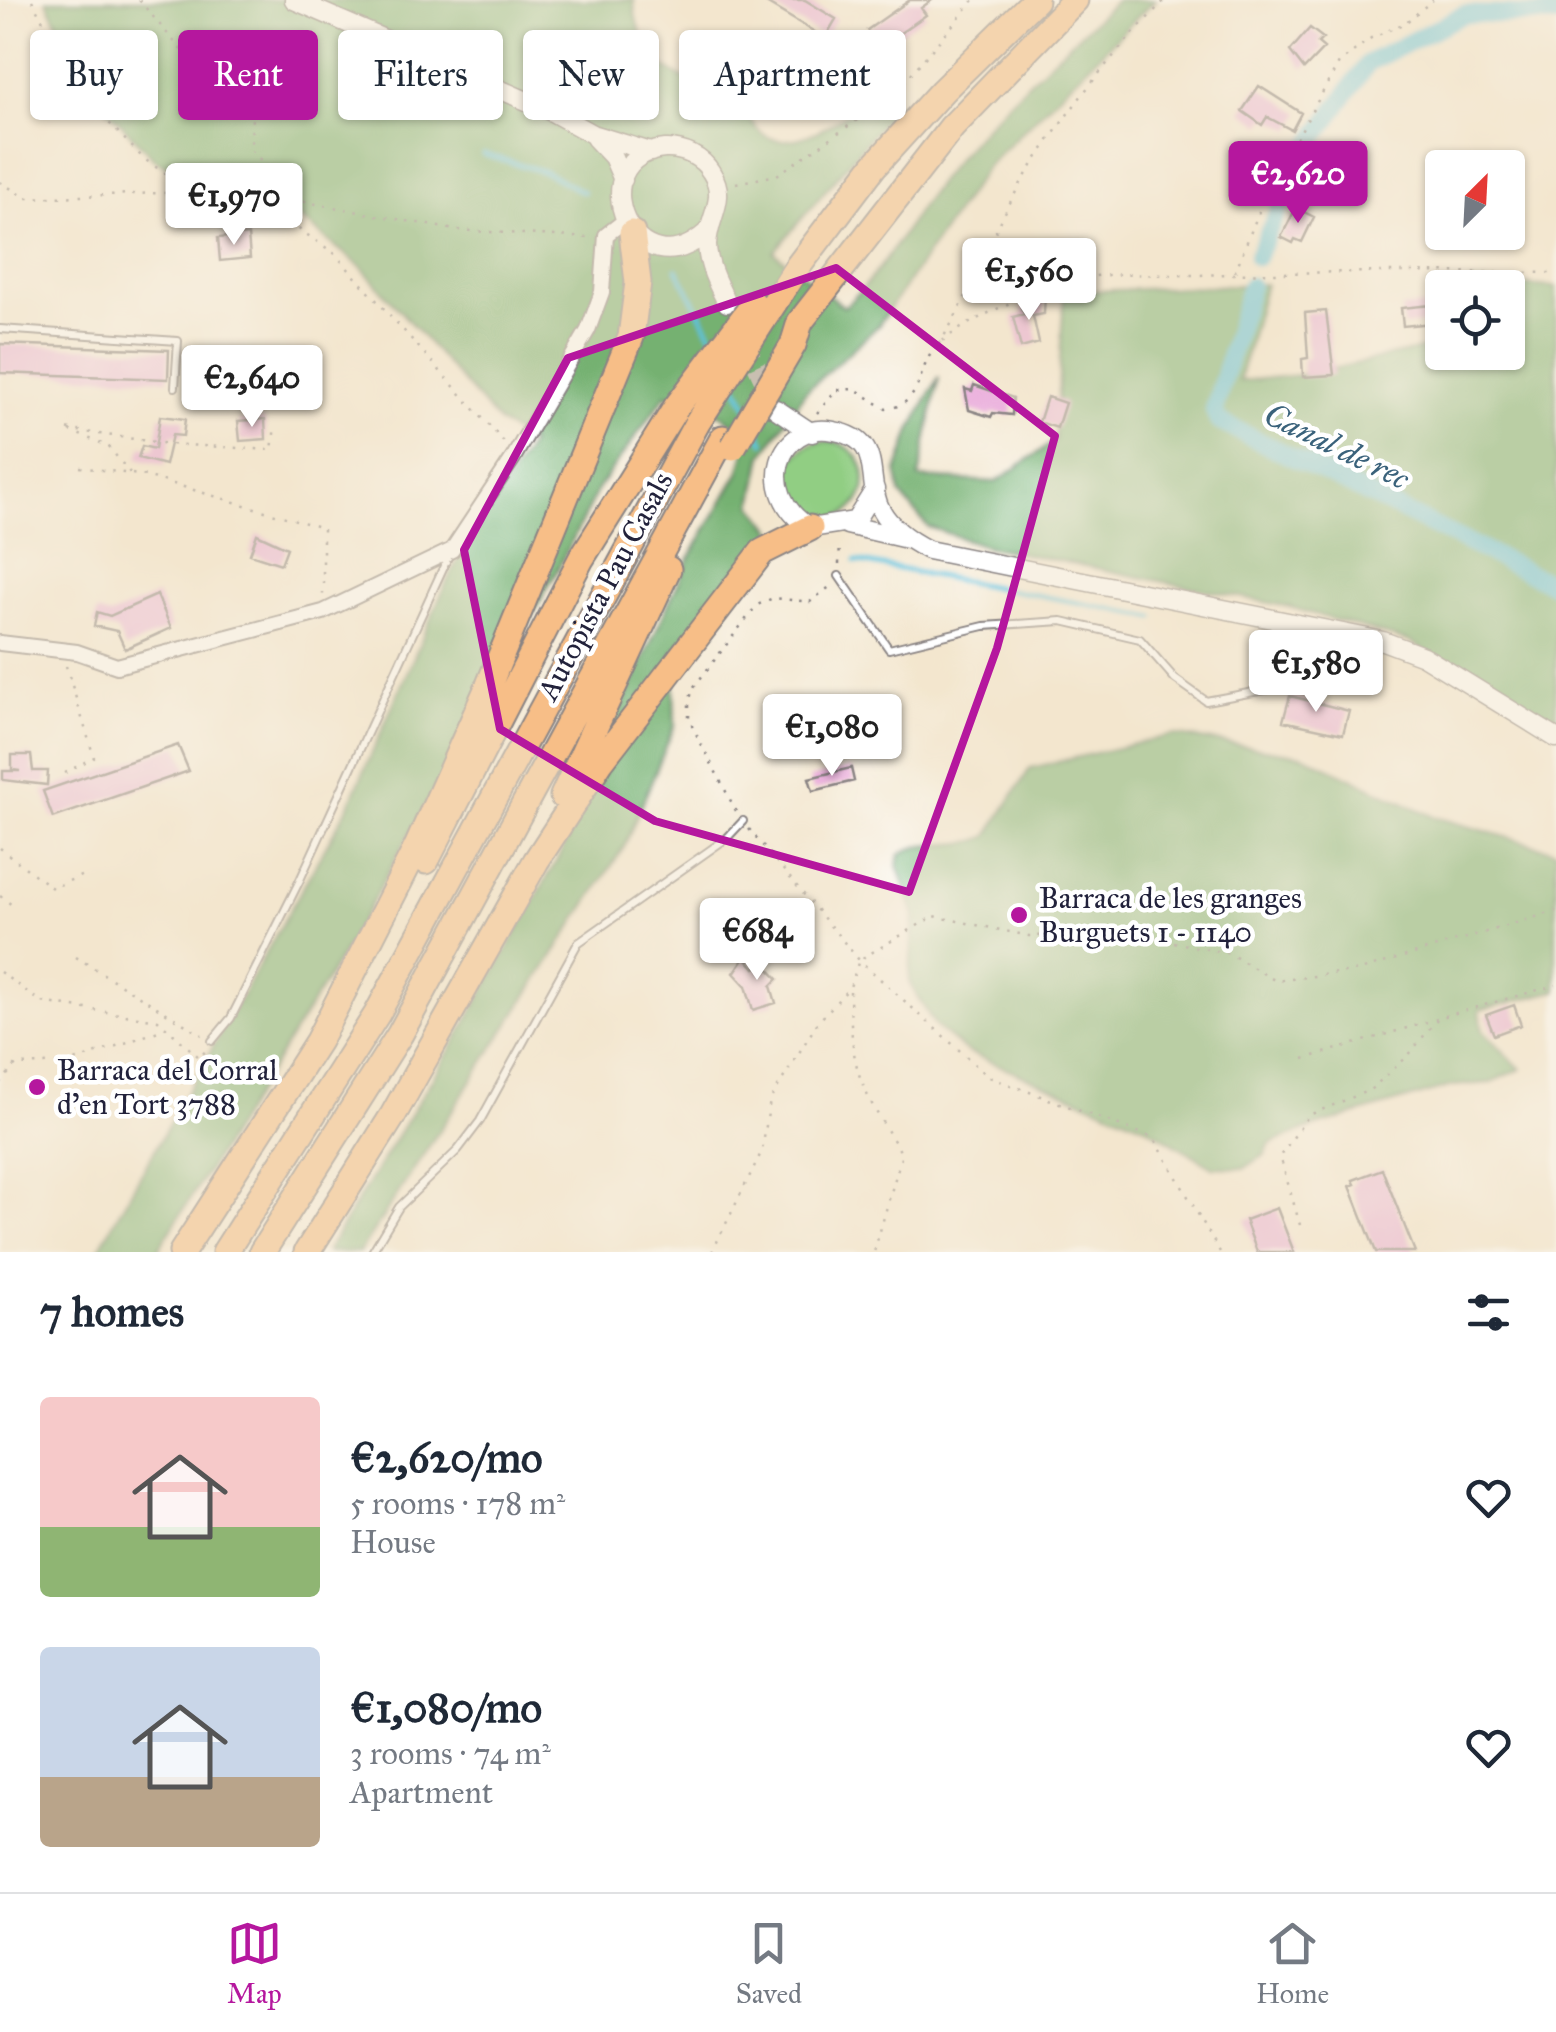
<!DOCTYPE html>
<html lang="en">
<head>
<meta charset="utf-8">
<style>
	body { margin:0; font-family:"IM FELL Great Primer",serif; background:#f2f2f3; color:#1f2937; height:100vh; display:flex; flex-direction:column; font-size:38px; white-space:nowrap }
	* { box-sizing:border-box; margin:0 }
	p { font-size:32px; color:#747a83 }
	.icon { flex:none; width:55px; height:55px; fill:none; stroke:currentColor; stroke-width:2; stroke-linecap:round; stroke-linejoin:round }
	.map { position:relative; height:1252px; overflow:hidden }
	.drawer { display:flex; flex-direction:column; background:#fff; flex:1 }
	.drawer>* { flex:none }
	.hud { position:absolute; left:30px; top:30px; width:1000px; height:90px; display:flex; gap:20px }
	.needle { width:65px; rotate:24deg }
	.tools { position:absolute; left:1425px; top:150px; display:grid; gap:20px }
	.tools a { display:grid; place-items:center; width:100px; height:100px; border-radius:10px; background:#fff; box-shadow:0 2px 8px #0004; font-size:50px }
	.price { position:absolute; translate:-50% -85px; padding:0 22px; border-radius:10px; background:#fff; color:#222; font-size:32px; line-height:65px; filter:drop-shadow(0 2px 5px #0008) }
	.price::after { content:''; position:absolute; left:50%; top:60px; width:30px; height:22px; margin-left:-15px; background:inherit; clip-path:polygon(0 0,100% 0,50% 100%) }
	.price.selected { background:#b5179e; color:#fff }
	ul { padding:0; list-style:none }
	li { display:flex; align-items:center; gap:30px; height:250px; padding:0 40px }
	li span { display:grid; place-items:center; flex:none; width:280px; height:200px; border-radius:10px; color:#555 }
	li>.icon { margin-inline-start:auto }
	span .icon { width:120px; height:120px; fill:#fffc; stroke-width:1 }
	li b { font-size:42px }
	h2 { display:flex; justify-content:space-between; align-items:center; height:120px; padding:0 40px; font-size:42px }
	.chip { padding:0 35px; border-radius:10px; background:#fff; box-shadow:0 2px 8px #0004; font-size:35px; line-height:90px }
	.chip.selected { background:#b5179e; color:#fff }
	.tab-bar { display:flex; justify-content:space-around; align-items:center; height:140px; border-top:2px solid #e0e1e3; background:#fff; font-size:28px; color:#747a83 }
	.tab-bar a { display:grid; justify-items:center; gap:5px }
	.tab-bar .selected { color:#b5179e }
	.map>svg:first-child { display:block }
	.green { fill:#91ce83; stroke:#5a785f; stroke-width:2.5 }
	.forest { fill:#74b171; stroke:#4b6a56; stroke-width:2.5 }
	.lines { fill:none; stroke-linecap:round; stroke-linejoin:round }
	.stream { stroke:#5dc2db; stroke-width:5 }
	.canal { stroke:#5dc2db; stroke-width:18 }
	.building { fill:#e7a2d6 }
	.tertiary-tunnel { stroke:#c9bfb1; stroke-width:18; stroke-dasharray:18 9; stroke-linecap:butt }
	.service-casing { stroke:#8a8484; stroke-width:10 }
	.minor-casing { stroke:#8a8484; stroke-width:18 }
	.tertiary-casing { stroke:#8a8484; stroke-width:21 }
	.motorway-casing { stroke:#8a8484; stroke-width:29 }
	.path { stroke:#8a8484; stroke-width:2.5; stroke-dasharray:2.5 8; stroke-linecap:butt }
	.service { stroke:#fff; stroke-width:6 }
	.minor { stroke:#fff; stroke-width:14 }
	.tertiary { stroke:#fff; stroke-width:18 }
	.motorway { stroke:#f7be87; stroke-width:25 }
	.motorway-bridge-casing { stroke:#8a8484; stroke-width:29; stroke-linecap:butt }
	.motorway-bridge { stroke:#f7be87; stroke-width:25 }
	.marked { fill:none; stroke:#b5179e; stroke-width:8; stroke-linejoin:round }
	.poi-dot { fill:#b5179e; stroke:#fff; stroke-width:4 }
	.labels { text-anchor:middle; stroke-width:9; stroke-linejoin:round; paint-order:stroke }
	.street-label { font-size:30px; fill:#22223b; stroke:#fff }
	.poi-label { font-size:30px; fill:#22223b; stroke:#fff; text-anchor:start }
	.water-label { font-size:32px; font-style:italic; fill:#3a627b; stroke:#fff }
</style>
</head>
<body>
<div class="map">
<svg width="1556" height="1252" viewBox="0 0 1556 1252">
	<rect width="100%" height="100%" fill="#fff"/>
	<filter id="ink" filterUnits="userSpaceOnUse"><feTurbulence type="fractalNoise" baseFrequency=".01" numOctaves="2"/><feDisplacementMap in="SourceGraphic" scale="20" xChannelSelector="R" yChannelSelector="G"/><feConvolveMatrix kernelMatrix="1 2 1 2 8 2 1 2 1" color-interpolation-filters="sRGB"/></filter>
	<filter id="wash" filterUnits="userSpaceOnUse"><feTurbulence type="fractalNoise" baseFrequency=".0048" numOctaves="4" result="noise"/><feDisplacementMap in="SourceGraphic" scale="40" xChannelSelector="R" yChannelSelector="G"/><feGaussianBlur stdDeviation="2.25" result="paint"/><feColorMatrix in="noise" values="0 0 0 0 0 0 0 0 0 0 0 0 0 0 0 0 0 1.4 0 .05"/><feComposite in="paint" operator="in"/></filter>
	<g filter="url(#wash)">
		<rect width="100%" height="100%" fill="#f3e6ce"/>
		<path class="green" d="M787 480a39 39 0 1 1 78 0a39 39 0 1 1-78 0Z"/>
		<path class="forest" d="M46 0H634C633 27 653 64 679 76 697 84 720 88 735 101 752 115 753 137 779 140 811 144 848 110 876 97L897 105 774 252 844 307C885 271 909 219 942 177 987 118 1061 51 1117 0H1155L987 166 878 326 805 392 763 455 753 505 774 531 731 577 673 654 675 725 624 847 360 1252H326L462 1030 564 847 612 727 689 559 739 473 745 452 737 427 722 415 666 395 599 487 556 573 345 950 157 1252H97L349 805 451 572 531 443 499 423 361 267 250 178 176 171 155 160 93 94Z
			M1471 282 1556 287V727L1410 642 1289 607 985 546 928 527 900 494 897 472 912 428 939 377 919 478 996 482 1055 441 1064 292 1265 284 1239 381 1311 374 1438 345 1442 337V352H1508V288L1469 287Z
			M1173 735 1303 755 1432 816 1556 851V991L1480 1010 1483 1031 1521 1069 1490 1083 1452 1086 1310 1128 1270 1144 1265 1155 1245 1168 1213 1167 1145 1126 967 1052 936 1027 909 983 914 913 898 865 900 854C927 838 961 850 988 836L1030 768Z"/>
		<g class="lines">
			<path class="stream" d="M483 154 545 172 583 192
				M677 269 715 341
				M735 382 748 408
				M757 427 764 442
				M856 561 1154 617"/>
			<path class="canal" d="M1257 257 1304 154 1368 63 1464 14 1556 15
				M1250 286 1214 410 1218 421 1556 586"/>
		</g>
		<g id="blocks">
			<path class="building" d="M761 0H805L836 19 825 38Z
				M910 0H932L921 8 926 15 879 48 867 30Z
				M1310 28 1323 38 1318 43 1324 48 1304 69 1290 51Z
				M1259 86 1301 113 1292 130 1267 117 1262 125 1242 111Z
				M1296 208 1314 217 1302 242 1295 239 1293 243 1281 237Z
				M248 235 250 258 220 261 218 238Z
				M1045 295 1044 314 1033 316 1039 343 1021 348 1013 317 1024 314 1021 308Z
				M1442 304V322L1403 326 1401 308Z
				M1326 311 1334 375 1303 377 1302 359 1308 358 1305 313Z
				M0 344 169 350 168 379 0 373Z
				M974 385 1013 398 1012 415 993 413 991 417 969 410 965 389 972 391Z
				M1047 397 1065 403 1057 428 1039 422Z
				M160 416 185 419 183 436 172 435 165 465 138 458 142 446 155 449Z
				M265 419 266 439 240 441 238 421Z
				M257 534 287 548 281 564 250 554Z
				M157 595 171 628 125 649 117 631 94 626 97 612 110 616Z
				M1290 696 1349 711 1343 734 1283 721Z
				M178 745 189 771 53 818 43 791Z
				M12 755H31L33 771H48L47 785 3 780V771H20L12 770Z
				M851 768 854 781 813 791 809 778Z
				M745 957 755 968 762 962 778 979 771 986 776 1003 753 1010 746 986 734 973Z
				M1514 1005 1521 1025 1494 1035 1486 1015Z
				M1382 1169 1415 1252H1376L1350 1186 1355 1184 1353 1180Z
				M1277 1208 1294 1252H1257L1245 1220Z"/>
		</g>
	</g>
	<g filter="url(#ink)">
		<use href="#blocks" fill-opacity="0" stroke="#8a8484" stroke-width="2.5"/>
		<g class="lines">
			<path class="tertiary-tunnel" d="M745 341 770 395"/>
			<g class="service-casing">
				<path id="service" d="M0 329 178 341 175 387
					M839 576 889 649 984 626 1062 621 1140 639 1175 679 1206 701 1275 688
					M212 1041 231 1018 299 882 449 555
					M372 1252 399 1207 458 1150 480 1121 578 943 727 838 743 821"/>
			</g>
			<g class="minor-casing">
				<path id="minor" d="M0 643 77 652 117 666 323 612 452 550 513 458 588 330 602 292 606 235 624 221"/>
			</g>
			<g class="tertiary-casing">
				<path id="tertiary" d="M294 0 552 112 592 134 651 152
					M595 138 613 157 623 180
					M710 229C634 303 576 156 665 149 683 148 702 157 711 172 729 200 707 218 707 246 708 266 718 285 727 303
					M776 409 812 433
					M875 489 855 521 810 528C753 492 779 420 834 431 886 440 864 480 881 510 891 528 910 541 928 550L1383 641 1423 656 1556 738
					M847 525 907 539"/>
			</g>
			<g class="motorway-casing">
				<path id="motorway" d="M796 269 874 166 942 91 1035 0
					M800 322 952 127 1075 0
					M563 796 668 569
					M426 861 581 559 677 406
					M182 1252 318 1041 417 847 489 685 631 337 638 282 632 233
					M225 1252 377 1014 697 423
					M262 1252 400 1034 723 438
					M307 1252 392 1117 536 861 601 761 762 552 810 528"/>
			</g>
			<path class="path" d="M32 0 81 94 144 159 177 181 242 182 241 189
				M139 0 204 77 230 73 253 82 251 150 301 201 455 230 589 238
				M0 182 27 198 241 190 334 253 504 442
				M736 183 777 175 863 116 899 88 974 0
				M1235 272 1267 191 1339 63 1371 38 1405 23 1433 0
				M939 344C973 292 991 232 1023 180 1064 115 1111 54 1165 0
				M817 413 837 390 855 389 886 409C927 403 914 367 939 344 967 319 1040 288 1077 279 1114 271 1160 276 1198 275 1317 271 1437 272 1556 273
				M80 467 146 476 323 528V595
				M130 473 108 446 65 429 169 444 272 450 275 426
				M839 564 840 543
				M65 773 94 757 66 666
				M736 811 689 720V703L693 688 757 605 773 598 810 602 832 585
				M749 829 859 960 989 1077 1154 1138 1220 1252
				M0 848 52 888 83 875
				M0 896 12 905
				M76 957 202 1035
				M0 972 41 1002 158 1020 200 1058 206 1050
				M850 991C851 1074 859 1085 902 1154L874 1252
				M1304 1059 1437 1019
				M0 1083 16 1065 69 1063 164 1029
				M1300 1225 1280 1156 1309 1115 1370 1090 1408 1056 1438 1018 1556 985
				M712 1252 762 1151 770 1100 818 1022 850 987 859 960 934 916 1029 936 1136 934 1230 954 1276 981 1360 970 1556 911"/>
			<use href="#service" class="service"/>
			<use href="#minor" class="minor"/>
			<use href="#tertiary" class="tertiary"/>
			<use href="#motorway" class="motorway"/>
			<g class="motorway-bridge-casing">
				<path id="motorway-bridge" d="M677 406 754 304
					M697 423 796 269
					M733 447 793 345 800 322"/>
			</g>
			<use href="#motorway-bridge" class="motorway-bridge"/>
		</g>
	</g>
	<path d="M0 0H1556V1252H0ZM836 268 1055 436 997 648 909 892 655 821 500 729 464 550 568 358Z" fill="#f3e6ce" fill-opacity=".55" fill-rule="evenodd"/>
	<path class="marked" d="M836 268 1055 436 997 648 909 892 655 821 500 729 464 550 568 358Z"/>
	<g class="poi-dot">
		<circle cx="1019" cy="915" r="10"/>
		<circle cx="37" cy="1087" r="10"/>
	</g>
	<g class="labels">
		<g class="street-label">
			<text transform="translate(605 586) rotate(-62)" y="10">Autopista Pau Casals</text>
		</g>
		<g class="poi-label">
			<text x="1039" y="908">Barraca de les granges<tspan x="1039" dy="34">Burguets 1 - 1140</tspan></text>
			<text x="57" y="1080">Barraca del Corral<tspan x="57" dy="34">d’en Tort 3788</tspan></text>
		</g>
		<g class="water-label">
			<text transform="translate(1337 446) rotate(26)" y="11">Canal de rec</text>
		</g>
	</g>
</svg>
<div class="tools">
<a><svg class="needle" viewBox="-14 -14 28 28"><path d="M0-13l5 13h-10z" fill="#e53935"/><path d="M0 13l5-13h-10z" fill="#747a83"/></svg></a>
<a><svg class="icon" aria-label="locate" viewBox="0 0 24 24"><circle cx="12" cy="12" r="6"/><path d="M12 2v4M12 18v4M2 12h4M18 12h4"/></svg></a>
</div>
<b class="price selected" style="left:1298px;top:226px">€2,620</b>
<b class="price" style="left:234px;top:248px">€1,970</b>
<b class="price" style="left:1029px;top:323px">€1,560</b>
<b class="price" style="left:252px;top:430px">€2,640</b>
<b class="price" style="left:1316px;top:715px">€1,580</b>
<b class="price" style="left:832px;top:779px">€1,080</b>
<b class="price" style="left:757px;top:983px">€684</b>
<div class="hud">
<a class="chip">Buy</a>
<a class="chip selected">Rent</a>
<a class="chip">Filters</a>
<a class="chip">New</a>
<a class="chip">Apartment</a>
</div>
</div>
<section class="drawer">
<h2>7 homes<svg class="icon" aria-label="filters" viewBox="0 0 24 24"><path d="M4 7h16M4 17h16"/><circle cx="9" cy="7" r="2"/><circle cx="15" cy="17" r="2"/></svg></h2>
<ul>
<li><span style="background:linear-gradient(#f6c9c9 65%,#8fb573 0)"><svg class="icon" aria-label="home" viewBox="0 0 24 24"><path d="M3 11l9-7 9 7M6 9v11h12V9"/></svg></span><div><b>€2,620/mo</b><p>5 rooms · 178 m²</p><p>House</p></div><svg class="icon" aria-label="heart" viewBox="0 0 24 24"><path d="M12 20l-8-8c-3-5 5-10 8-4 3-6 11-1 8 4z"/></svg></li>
<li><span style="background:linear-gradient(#c9d6e8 65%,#b9a48a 0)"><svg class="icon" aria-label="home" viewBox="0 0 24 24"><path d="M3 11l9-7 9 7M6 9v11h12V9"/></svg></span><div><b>€1,080/mo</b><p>3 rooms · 74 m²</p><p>Apartment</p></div><svg class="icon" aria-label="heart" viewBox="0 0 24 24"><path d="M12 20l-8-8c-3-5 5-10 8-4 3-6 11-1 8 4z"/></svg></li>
</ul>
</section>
<nav class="tab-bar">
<a class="selected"><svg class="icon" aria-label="map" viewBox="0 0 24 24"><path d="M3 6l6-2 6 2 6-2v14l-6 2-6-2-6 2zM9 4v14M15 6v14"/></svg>Map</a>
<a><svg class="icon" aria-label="saved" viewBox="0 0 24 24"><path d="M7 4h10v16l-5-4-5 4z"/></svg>Saved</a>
<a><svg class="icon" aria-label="home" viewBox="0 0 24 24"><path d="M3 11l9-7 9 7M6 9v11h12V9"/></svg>Home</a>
</nav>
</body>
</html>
